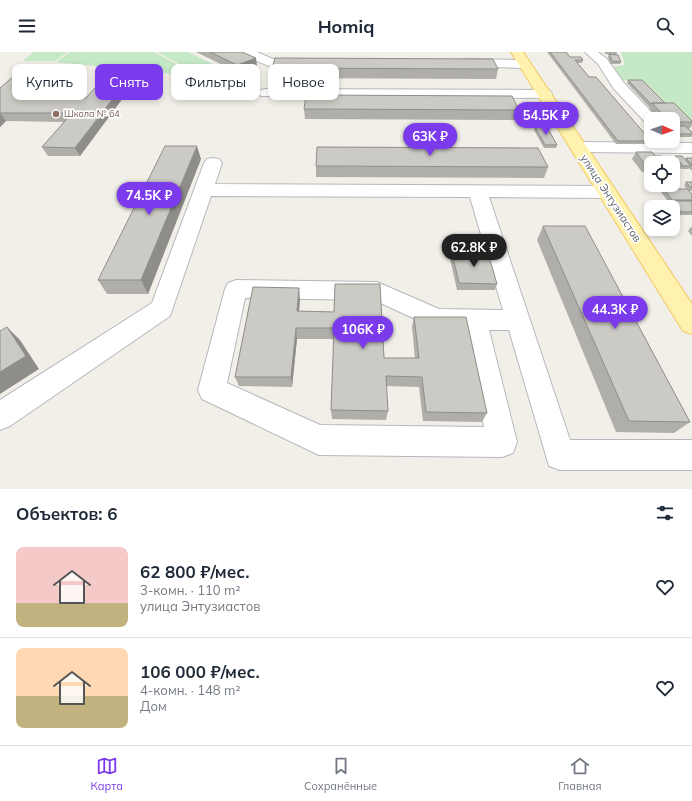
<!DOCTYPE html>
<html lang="ru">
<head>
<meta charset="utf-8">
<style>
	body { margin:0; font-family:Mulish,sans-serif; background:#f6f6f7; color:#1f2937; height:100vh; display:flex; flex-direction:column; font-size:15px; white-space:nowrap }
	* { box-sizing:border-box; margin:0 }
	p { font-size:13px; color:#747a83 }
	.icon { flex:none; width:22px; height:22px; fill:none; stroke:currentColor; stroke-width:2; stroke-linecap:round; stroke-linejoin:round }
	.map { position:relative; height:437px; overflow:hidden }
	.details { display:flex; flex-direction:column; background:#fff; flex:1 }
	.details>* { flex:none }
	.banner { position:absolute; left:12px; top:12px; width:400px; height:36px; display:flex; gap:8px }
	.needle { width:26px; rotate:92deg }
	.fabs { position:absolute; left:644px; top:60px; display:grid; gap:8px }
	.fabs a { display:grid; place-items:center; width:36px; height:36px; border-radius:8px; background:#fff; box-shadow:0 2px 6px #0003; font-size:20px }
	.price { position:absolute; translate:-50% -34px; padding:0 9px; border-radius:14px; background:#7c3aed; color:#fff; font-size:13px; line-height:26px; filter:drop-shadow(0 1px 2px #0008) }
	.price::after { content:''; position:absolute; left:50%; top:24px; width:12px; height:9px; margin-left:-6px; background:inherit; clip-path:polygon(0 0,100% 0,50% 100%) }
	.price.selected { background:#222; color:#fff }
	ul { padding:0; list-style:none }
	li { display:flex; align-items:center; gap:12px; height:100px; padding:0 16px }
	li+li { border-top:1px solid #e0e1e3 }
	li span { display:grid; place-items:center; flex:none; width:112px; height:80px; border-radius:8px; color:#555 }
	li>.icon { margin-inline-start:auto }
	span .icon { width:48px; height:48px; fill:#fffc; stroke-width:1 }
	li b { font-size:17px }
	h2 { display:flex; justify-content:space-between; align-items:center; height:48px; padding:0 16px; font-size:17px }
	.chip { padding:0 14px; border-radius:8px; background:#fff; box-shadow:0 2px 6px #0003; font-size:14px; line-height:36px }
	.chip.selected { background:#7c3aed; color:#fff }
	header { display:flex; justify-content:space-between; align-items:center; height:52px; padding:0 16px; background:#fff; font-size:18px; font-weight:700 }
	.tab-bar { display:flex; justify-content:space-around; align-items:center; height:56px; border-top:1px solid #e0e1e3; background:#fff; font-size:11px; color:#747a83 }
	.tab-bar a { display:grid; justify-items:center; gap:2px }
	.tab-bar .selected { color:#7c3aed }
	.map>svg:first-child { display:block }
	.green { fill:#c5e8c5 }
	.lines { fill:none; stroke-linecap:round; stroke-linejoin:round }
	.minor-casing { stroke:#b5b8bc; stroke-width:2 }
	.major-casing { stroke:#f2c960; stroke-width:2 }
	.minor { fill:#fff; fill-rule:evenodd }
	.major { fill:#fff2af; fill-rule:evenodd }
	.wall { fill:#afaea9 }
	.shaded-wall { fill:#8f8d8a }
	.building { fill:#cccac5; stroke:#8f8d8a }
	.education-dot { fill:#8d6e63; stroke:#fff; stroke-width:1.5 }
	.labels { text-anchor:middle; stroke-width:3.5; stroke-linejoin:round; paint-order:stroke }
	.far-education-label { font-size:9px; fill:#785e54; stroke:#fff; text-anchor:start }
	.street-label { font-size:11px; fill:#5f6368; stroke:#fff }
</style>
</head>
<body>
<header><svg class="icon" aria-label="menu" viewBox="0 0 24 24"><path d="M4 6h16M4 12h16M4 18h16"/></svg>Homiq<svg class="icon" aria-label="search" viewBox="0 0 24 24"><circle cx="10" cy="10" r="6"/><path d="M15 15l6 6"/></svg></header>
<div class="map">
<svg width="692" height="437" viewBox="0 0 692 437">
	<rect width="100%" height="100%" fill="#f1efe8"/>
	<path class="green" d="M34 0H67L55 9H23Z
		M70 0H154L201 25 56 10Z
		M157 0H188L243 27 231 40Z
		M621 0H692V77L648 33 639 30 622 28 613 15 625 13Z"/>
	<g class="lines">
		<g class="minor-casing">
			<path id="minor" d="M241 0H257L273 7H304L308 8 310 11 308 14 304 15H271L243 3Z
				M585 0H598L607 7 624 31 658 67H651V73L646 71 614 37 598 12Z
				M466 7 525 8 529 9 531 12 529 15 525 16 462 14 460 11 462 8Z
				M266 37 545 38 550 39 552 42 550 45 545 46 261 44 259 41 261 38Z
				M578 90 692 91V101L578 100 572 98 570 95 572 92Z
				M213 106 219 107 222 111 215 132 607 134 614 136 616 140 614 144 607 146 489 145 570 388H692V418H560L549 414 509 278H489L517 390 513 401 502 405 319 403 202 347 198 338 225 237 228 231 236 228 377 230 439 257 503 258 470 145 211 144 170 264 10 374 0 378V348L152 251 204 111 207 107ZM245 246 374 248 437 277H465L484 375 320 373 227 331Z"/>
		</g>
		<g class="major-casing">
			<path id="major" d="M511 0H523L692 252V282L683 279Z"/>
		</g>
		<use href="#minor" class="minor"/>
		<use href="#major" class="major"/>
	</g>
	<path class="wall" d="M196 0H242L257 14 239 21Z
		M547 0H566L570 5 583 8 582 11H577L589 25 651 89 649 92H616Z
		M605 0H617L616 3 605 2Z
		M609 2 621 10 620 12H610L608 5Z
		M272 16 498 17 496 27 273 26Z
		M134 19 137 27 80 104H48L42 95 65 70 6 69 0 75V36L45 22 49 30 33 46H86Z
		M628 28 692 69V73L689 77H688L692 80V84L691 85H678L673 80V67H658L649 57 650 56 627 31Z
		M304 57 519 58 516 68 305 67Z
		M535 75 557 93 556 96H544L534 78Z
		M636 100 655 104 651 111V128L645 120H642L632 107Z
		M675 104 685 107 686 106H692V119L689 116V117H681L673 107Z
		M201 107 148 242H107L98 228Z
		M316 114 548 115 544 126 316 125Z
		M673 117 678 122 673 129Z
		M686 130H692V139H689L692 142V163H679L671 152H670L661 140 664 137H687L684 134Z
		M543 174 690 370 674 381 616 380 537 188Z
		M691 175H692V184L688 179Z
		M452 201 497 232 495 238H457L450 207Z
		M300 247 299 259 334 260 384 306H415L412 275 414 265 487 361 482 370 423 369 419 335 386 334 388 359 386 368 332 367 331 358 334 287H297L292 335 239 334 235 325Z"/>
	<path class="shaded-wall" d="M256 6 257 14 239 21 237 13Z
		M134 19 137 27 80 104 75 96Z
		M45 22 49 30 24 54 19 46Z
		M0 61 6 69 0 75Z
		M197 94 201 107 148 242 141 228Z
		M299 236 300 247 298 270 297 259Z
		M7 275 20 288 39 317 0 342V320Z
		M296 276 297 287 292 335 291 325Z"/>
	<path class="building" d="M210 0H242L256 6 237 13Z
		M550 0H566L570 5H581L583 8H575L589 25H596L651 89H618Z
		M609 2 618 3 621 10 612 9Z
		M275 6 493 7 498 17 272 16Z
		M110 19H134L75 96 42 95 72 61H0V36L16 22H45L19 46H86Z
		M628 28H642L665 51H652L651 52Z
		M306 43 512 44 519 58 304 57Z
		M652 51H674L692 69V70H673V67H667Z
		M673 74H685L692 80V82H680L673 75Z
		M535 75H547L557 93H545Z
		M165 94H197L141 228H98Z
		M317 95 538 96 548 115 316 114Z
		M636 100H652L655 104H662L668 111H651V116L649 114H646Z
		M675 104H682L691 114H683Z
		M686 106H692V113Z
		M673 117 678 122H673Z
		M686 130H692V135H690Z
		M664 137H687L692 142V148H672Z
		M673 149H692V160H681Z
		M543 174H585L690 370 629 369Z
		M452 201H488L497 232 459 231Z
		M335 232H380L384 306H419L414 265H466L487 361 426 360 422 325 386 324 388 359 331 358 334 276H296L291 325H235L253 235 299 236 297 259 334 260Z
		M7 275 26 304 0 320V279Z"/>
	<circle class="education-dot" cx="56" cy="62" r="4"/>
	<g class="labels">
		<g class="far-education-label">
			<text x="64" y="65">Школа № 64</text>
		</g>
		<g class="street-label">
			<text transform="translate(611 146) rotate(57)" y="4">улица Энтузиастов</text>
		</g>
	</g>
</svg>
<div class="fabs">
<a><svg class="needle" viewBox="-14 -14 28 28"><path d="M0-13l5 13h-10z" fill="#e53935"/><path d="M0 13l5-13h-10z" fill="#747a83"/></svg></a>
<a><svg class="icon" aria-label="locate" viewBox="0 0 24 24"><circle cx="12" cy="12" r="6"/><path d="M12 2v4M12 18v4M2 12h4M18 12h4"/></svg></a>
<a><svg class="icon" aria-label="layers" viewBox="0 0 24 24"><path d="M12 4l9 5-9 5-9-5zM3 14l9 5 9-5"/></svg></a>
</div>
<b class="price" style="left:546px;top:84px">54.5K ₽</b>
<b class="price" style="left:430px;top:105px">63K ₽</b>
<b class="price" style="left:149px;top:164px">74.5K ₽</b>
<b class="price selected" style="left:474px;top:216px">62.8K ₽</b>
<b class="price" style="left:615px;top:278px">44.3K ₽</b>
<b class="price" style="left:363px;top:298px">106K ₽</b>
<div class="banner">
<a class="chip">Купить</a>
<a class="chip selected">Снять</a>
<a class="chip">Фильтры</a>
<a class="chip">Новое</a>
</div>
</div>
<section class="details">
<h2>Объектов: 6<svg class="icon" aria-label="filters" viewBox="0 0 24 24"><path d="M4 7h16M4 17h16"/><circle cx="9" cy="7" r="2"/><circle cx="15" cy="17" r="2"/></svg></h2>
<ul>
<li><span style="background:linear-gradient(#f6c9c9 70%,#c2b280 0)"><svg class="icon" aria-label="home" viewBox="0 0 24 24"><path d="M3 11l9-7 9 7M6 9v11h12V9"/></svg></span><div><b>62 800 ₽/мес.</b><p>3-комн. · 110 m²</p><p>улица Энтузиастов</p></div><svg class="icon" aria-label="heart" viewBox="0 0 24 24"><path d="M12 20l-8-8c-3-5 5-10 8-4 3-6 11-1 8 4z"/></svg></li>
<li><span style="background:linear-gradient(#ffd9b3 60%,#c2b280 0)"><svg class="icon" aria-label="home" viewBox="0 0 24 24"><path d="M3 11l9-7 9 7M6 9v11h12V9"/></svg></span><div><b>106 000 ₽/мес.</b><p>4-комн. · 148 m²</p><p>Дом</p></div><svg class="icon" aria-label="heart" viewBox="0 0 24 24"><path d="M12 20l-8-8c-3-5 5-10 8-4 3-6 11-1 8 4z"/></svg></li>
</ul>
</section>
<nav class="tab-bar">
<a class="selected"><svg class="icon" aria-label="map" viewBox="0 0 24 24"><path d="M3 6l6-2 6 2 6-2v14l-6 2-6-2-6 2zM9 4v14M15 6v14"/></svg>Карта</a>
<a><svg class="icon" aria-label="saved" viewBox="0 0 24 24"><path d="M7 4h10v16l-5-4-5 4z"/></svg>Сохранённые</a>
<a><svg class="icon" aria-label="home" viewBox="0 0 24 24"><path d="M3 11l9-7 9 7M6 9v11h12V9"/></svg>Главная</a>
</nav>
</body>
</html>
